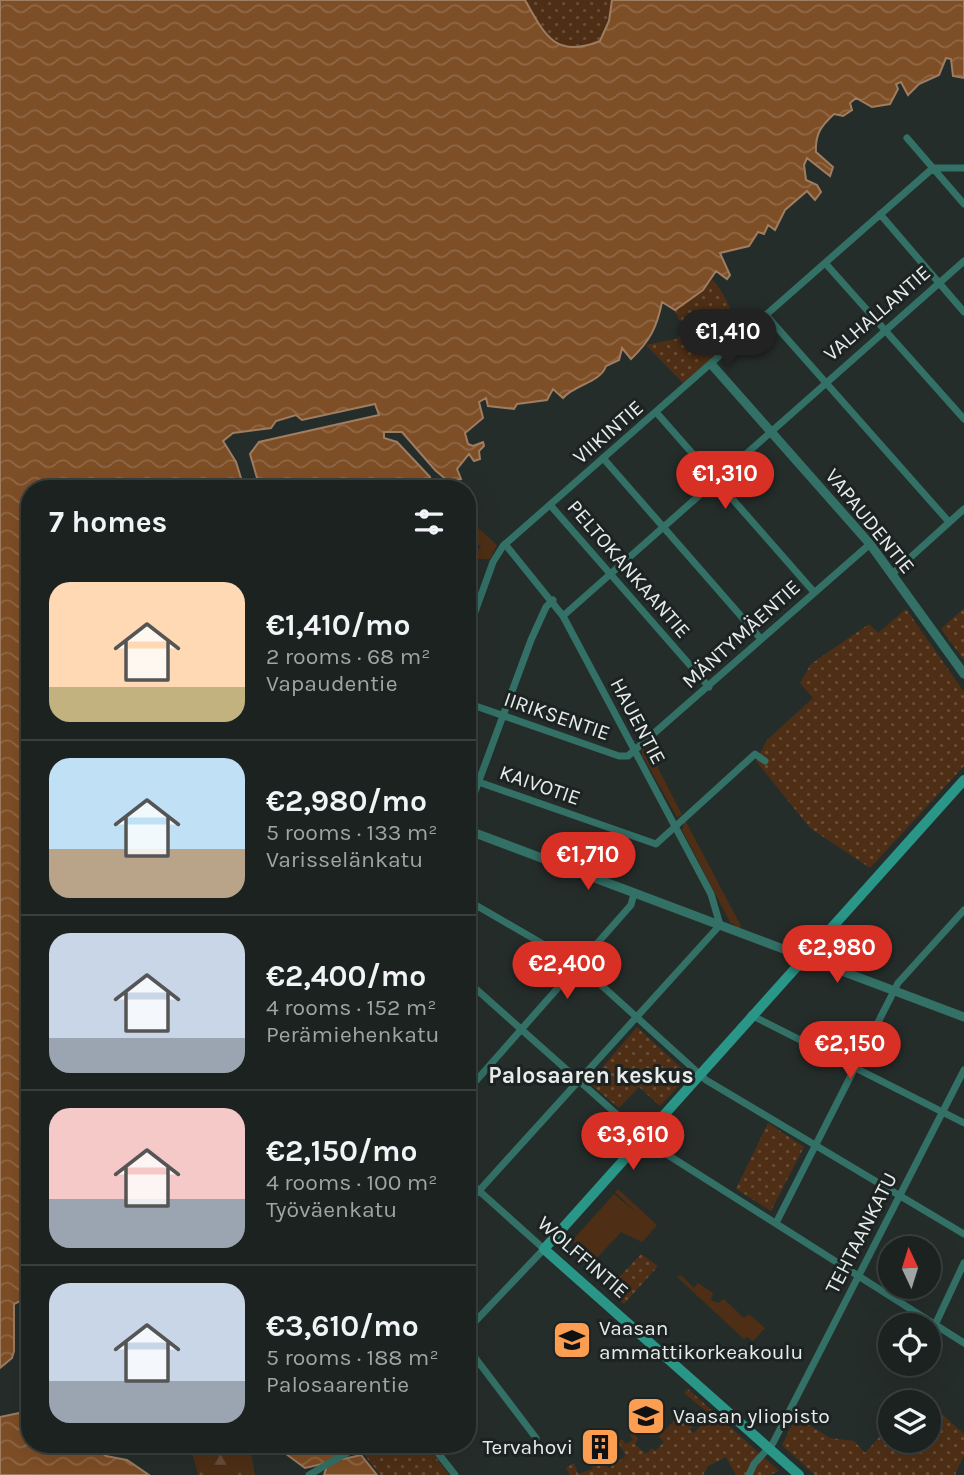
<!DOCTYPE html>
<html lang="en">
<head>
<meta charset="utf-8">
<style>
	body { margin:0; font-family:Karla,sans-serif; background:#252a29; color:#f1f3f6; height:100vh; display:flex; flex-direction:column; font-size:26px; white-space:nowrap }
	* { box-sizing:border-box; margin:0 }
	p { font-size:23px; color:#a0a4a5 }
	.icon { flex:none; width:38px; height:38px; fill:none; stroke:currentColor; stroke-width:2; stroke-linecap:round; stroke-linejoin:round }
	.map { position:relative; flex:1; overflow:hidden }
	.details { position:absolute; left:21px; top:480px; width:455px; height:973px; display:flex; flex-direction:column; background:#1c2220; border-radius:28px; box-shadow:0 7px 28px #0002,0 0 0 2px #3a3f3e }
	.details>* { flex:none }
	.needle { width:46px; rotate:356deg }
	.controls { position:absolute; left:878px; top:1236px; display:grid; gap:14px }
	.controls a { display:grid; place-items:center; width:63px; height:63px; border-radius:50%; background:#1c2220; box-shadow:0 7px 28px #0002,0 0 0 2px #3a3f3e; font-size:35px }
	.price { position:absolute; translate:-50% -60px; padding:0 16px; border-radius:24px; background:#d93025; color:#fff; font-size:23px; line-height:46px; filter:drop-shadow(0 2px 4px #0008) }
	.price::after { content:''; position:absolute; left:50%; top:42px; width:21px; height:16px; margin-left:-10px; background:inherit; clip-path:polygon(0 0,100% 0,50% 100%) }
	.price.selected { background:#222; color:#fff }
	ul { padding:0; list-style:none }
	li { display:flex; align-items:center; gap:21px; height:175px; padding:0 28px }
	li+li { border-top:2px solid #3a3f3e }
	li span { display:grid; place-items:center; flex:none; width:196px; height:140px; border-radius:21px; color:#555 }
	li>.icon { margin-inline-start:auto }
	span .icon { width:84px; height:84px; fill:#fffc; stroke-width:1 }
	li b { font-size:30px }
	h2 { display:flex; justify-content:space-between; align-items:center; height:84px; padding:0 28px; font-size:30px }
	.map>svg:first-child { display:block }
	.grass { fill:#4e2f16 }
	.forest { fill:url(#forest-firs) }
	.park { fill:url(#park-dots) }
	.water { fill:url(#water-waves); stroke:#9e7d61; stroke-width:2 }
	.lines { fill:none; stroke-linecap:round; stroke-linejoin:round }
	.minor { stroke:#337066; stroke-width:7 }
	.tertiary { stroke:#337066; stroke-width:9 }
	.secondary { stroke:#299687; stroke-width:10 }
	.labels { text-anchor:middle; stroke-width:6; stroke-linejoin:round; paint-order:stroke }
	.street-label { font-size:21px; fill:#e7ecea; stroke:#1c2322 }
	.poi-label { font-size:21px; fill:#e7ecea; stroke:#1c2322; text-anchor:start }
	.neighbourhood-label { font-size:23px; font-weight:bold; fill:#e7ecea; stroke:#1c2322 }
</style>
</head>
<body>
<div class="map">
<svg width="964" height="1475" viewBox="0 0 964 1475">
	<defs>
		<pattern id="forest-firs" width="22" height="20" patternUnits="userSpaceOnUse" patternTransform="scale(1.75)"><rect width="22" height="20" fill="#4e2f16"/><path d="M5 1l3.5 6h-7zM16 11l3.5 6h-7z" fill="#684d38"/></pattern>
		<pattern id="park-dots" width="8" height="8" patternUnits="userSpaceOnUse" patternTransform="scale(1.75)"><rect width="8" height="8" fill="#4e2f16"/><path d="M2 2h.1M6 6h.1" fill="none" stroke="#684d38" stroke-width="1.8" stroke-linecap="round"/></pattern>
		<pattern id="water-waves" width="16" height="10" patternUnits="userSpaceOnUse" patternTransform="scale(1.75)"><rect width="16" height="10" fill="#7e4e26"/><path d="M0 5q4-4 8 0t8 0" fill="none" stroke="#906846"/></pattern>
	</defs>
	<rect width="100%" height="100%" fill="#252d2b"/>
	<path class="grass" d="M467 518 497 545 490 559H472L470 550 479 549 481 546 467 540Z
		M652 742 656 750 651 754 682 815 677 817 642 755V750Z
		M685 820 741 926 740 929 730 922 682 830Z
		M618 1189 657 1225 642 1242 621 1232 595 1260 572 1241 614 1194 638 1214 615 1192Z
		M681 1275 694 1288 698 1283 713 1293 711 1300 718 1303 724 1299 744 1318 749 1314 765 1328 753 1341 747 1337 744 1339 677 1277Z"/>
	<path class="forest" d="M190 1444H228L251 1454 255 1475H198Z"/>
	<path class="park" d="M525 0H612V2L609 21 600 41C553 59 547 36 525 0Z
		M713 280C727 296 731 314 742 332L683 383 646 345 676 339 693 326 679 320 675 310Z
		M964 608V660L941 629Z
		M906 609 964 692V766L870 868 810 828 756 761 767 740 813 698 800 683 811 664 869 624 878 633Z
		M637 1027 689 1075 660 1106 639 1087 619 1108 589 1083Z
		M768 1123 804 1147 771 1211 736 1189Z
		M641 1254 658 1266 624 1304 607 1290Z
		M688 1389 779 1471 770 1475H736L726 1457 708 1466 703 1475H570L566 1468 574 1463 578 1474 593 1469 589 1455 597 1452 599 1460 609 1468 626 1456 618 1442 622 1439 626 1444 633 1440 630 1435 634 1433 638 1439 635 1444 646 1454 652 1448 655 1451 664 1442 659 1437 681 1413 694 1424 690 1430 694 1433 711 1415 684 1393Z
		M929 1402 964 1434V1455L955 1475H815L782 1445 796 1417 830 1438 854 1441 865 1453 891 1424V1440H929Z
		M356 1444H426L449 1475H380Z"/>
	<path class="water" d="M0 0H525C545 36 556 59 600 41L609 21 612 0H964V78L953 76 951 59 946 58 939 75 919 84 908 95 901 82 896 84 898 89 890 104 872 107 856 98 850 103 852 110 843 116 834 114C821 126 815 134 816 152L833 167 830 176 807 158 804 165 806 180 817 185 821 192 815 200 807 191 785 210 775 230 768 225 764 234 758 232 749 246 720 253 730 275 727 279 716 271 703 290 675 310 662 302C657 327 650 341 631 359L622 348 619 360 606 366C600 383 575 384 563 398L553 389 547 400 517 404 514 409 488 406 486 398 479 402 483 418 465 433 468 444 473 446 483 442 484 446 479 451 480 459 474 461 469 454 457 469 461 479 449 482 435 470 402 432H384V438L397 442 430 477 431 483 420 488H260L250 454 259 442 379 415 375 404 302 420 296 415 276 421 271 428 233 433 223 441 236 462 244 488H30V1291L28 1297 14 1304V1351L12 1358 0 1368Z
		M19 1413 30 1416V1444H91L106 1456 127 1460 149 1475H0V1417Z
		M284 1444H346L340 1449 343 1459 361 1455 377 1475H324L326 1469 322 1464 305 1468 286 1454Z"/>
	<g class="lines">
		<path class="minor" d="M907 138 964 204
			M880 214 964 312
			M826 264 964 419
			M766 315 949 522
			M656 412 814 592
			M603 458 761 639
			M551 506 709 687
			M892 574 964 509
			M563 616 964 261
			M467 634 493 562 503 546 933 168H964
			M467 703 619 756H628L870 544
			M467 778 656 844 755 754 765 761
			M467 813 531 640 546 607 553 600
			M467 900 579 965 706 1080 964 1234
			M467 981 649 1143 964 1343
			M751 1015 964 1123
			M467 1091 631 905 634 893
			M467 1180 544 1249 467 1330
			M467 1204 720 925 711 894 563 616 505 544
			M776 1223 898 983 964 910
			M935 1325 964 1263
			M467 1347 536 1438
			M431 1444 455 1475
			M309 1475 357 1447 406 1444
			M749 1475 754 1464 773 1443 964 1070"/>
		<path class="tertiary" d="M712 365 870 544 964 674
			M467 830 964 1017"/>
		<path class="secondary" d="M799 1475 544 1249 964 780"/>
	</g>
	<defs>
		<g id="university-square" transform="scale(2.0125)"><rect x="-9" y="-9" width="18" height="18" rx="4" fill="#fb9e51" stroke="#1c2322"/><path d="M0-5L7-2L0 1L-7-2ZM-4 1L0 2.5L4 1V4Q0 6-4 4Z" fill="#111"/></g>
		<g id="building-square" transform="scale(2.0125)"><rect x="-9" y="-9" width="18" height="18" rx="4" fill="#fb9e51" stroke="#1c2322"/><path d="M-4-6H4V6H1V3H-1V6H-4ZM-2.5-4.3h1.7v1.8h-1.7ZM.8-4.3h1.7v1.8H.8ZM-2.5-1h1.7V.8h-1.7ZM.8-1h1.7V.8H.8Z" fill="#111"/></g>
	</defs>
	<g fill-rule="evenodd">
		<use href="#university-square" x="572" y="1340"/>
		<use href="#university-square" x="646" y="1416"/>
		<use href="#building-square" x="600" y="1447"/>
	</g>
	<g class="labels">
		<g class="street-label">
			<text transform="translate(877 313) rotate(-41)" y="7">VALHALLANTIE</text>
			<text transform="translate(608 432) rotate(-41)" y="7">VIIKINTIE</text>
			<text transform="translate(870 521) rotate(51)" y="7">VAPAUDENTIE</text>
			<text transform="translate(629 569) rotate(49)" y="7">PELTOKANKAANTIE</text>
			<text transform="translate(741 634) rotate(-42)" y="7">MÄNTYMÄENTIE</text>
			<text transform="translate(557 716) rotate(19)" y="7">IIRIKSENTIE</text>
			<text transform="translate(638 721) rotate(62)" y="7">HAUENTIE</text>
			<text transform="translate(540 785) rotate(19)" y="7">KAIVOTIE</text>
			<text transform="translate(861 1233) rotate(-63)" y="7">TEHTAANKATU</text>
			<text transform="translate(583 1257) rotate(41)" y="7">WOLFFINTIE</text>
		</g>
		<g class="poi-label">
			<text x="599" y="1335">Vaasan<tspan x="599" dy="24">ammattikorkeakoulu</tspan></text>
			<text x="673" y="1423">Vaasan yliopisto</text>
			<text x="573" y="1454" text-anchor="end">Tervahovi</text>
		</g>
		<g class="neighbourhood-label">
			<text x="591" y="1083">Palosaaren keskus</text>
		</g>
	</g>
</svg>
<div class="controls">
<a><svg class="needle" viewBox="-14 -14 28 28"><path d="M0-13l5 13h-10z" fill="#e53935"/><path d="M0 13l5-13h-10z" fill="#a0a4a5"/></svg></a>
<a><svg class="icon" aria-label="locate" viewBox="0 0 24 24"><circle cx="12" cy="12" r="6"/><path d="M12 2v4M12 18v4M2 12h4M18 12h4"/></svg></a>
<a><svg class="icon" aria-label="layers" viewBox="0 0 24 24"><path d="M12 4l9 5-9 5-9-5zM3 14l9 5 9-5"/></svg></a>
</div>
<b class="price selected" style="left:728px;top:369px">€1,410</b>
<b class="price" style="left:725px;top:511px">€1,310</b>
<b class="price" style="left:588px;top:892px">€1,710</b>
<b class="price" style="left:837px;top:985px">€2,980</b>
<b class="price" style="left:567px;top:1001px">€2,400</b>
<b class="price" style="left:850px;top:1081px">€2,150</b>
<b class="price" style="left:633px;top:1172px">€3,610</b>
<section class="details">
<h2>7 homes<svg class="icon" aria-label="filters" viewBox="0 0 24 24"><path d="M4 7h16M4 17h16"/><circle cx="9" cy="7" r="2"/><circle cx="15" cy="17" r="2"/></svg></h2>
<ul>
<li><span style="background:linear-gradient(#ffd9b3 75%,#c2b280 0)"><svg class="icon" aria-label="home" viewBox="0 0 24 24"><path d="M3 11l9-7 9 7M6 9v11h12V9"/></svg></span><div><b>€1,410/mo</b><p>2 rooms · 68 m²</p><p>Vapaudentie</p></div></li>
<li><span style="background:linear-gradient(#bfe0f5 65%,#b9a48a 0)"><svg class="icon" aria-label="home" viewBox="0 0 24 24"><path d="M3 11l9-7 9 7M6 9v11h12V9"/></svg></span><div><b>€2,980/mo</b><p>5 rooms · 133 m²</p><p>Varisselänkatu</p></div></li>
<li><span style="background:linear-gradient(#c9d6e8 75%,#9aa5b1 0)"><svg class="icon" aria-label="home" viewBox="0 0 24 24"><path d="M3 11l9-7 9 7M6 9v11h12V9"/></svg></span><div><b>€2,400/mo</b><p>4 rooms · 152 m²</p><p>Perämiehenkatu</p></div></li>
<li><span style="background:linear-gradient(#f6c9c9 65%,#9aa5b1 0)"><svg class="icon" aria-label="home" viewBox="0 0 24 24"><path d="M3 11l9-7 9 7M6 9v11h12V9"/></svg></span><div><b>€2,150/mo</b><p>4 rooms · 100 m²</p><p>Työväenkatu</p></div></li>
<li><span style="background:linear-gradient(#c9d6e8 70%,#9aa5b1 0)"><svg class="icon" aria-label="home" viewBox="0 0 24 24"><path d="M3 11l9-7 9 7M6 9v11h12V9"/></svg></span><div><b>€3,610/mo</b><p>5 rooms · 188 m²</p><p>Palosaarentie</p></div></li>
</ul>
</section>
</div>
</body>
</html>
